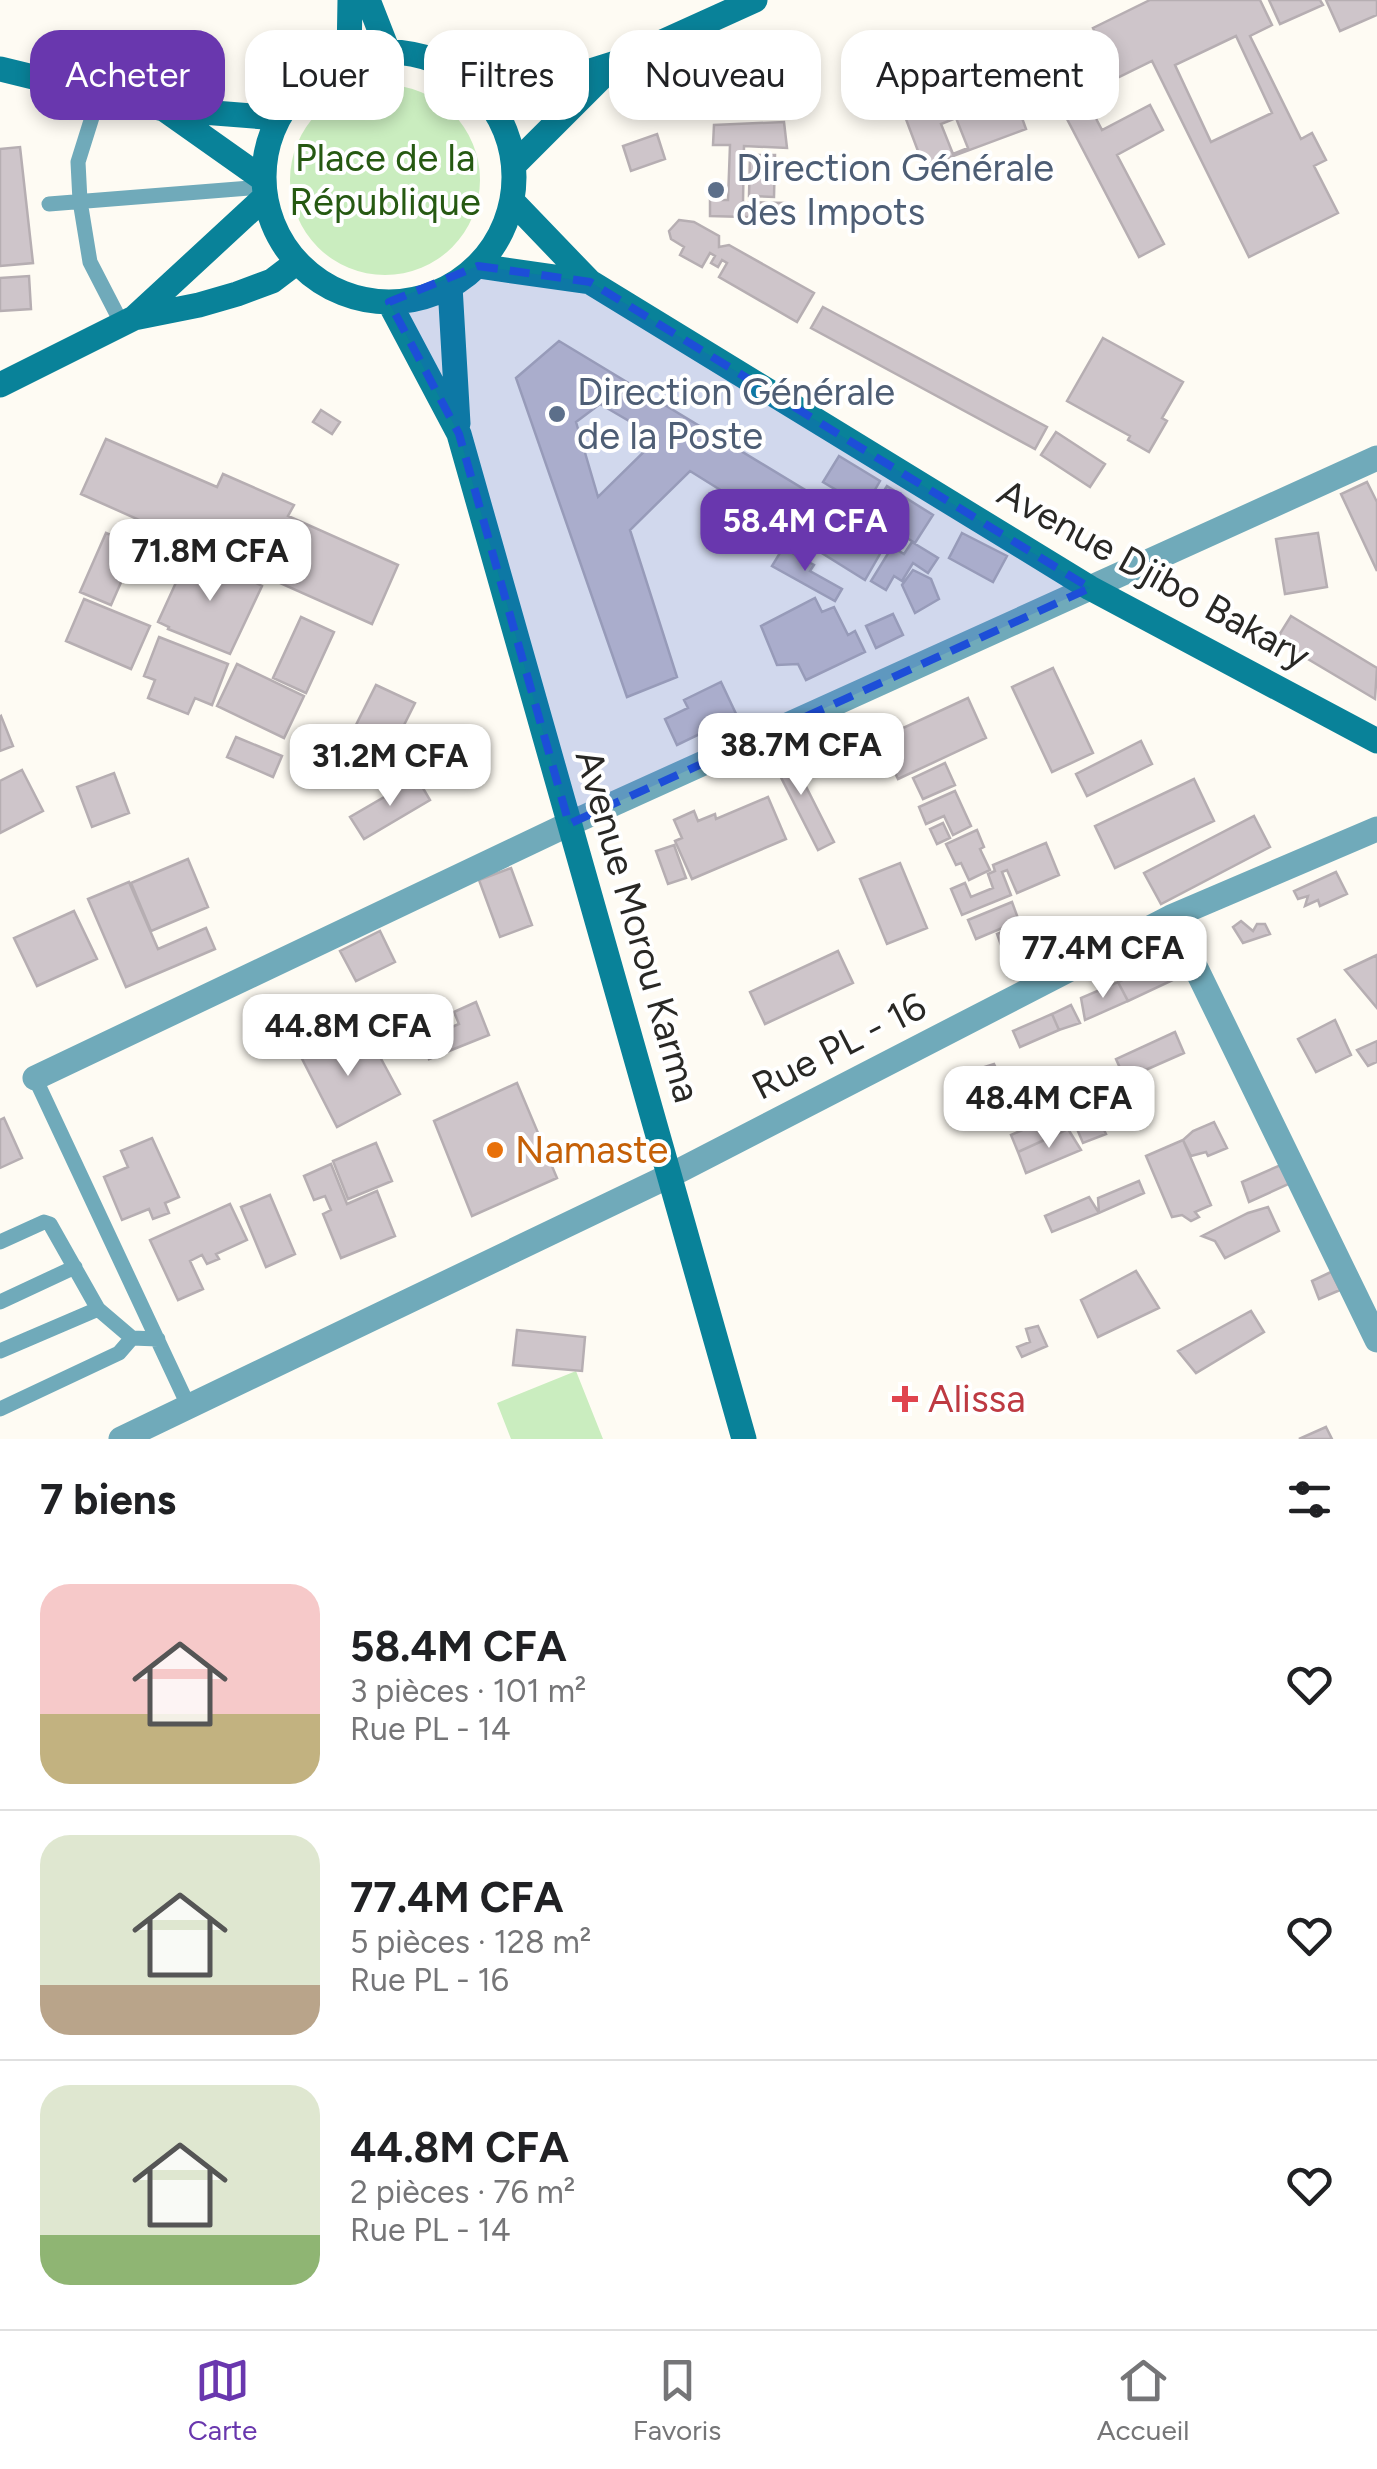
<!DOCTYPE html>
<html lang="fr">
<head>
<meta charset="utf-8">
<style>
	body { margin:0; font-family:Figtree,sans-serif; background:#f2f2f2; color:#202124; height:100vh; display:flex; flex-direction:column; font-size:38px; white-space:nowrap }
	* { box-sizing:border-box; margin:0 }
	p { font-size:32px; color:#757577 }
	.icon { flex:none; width:55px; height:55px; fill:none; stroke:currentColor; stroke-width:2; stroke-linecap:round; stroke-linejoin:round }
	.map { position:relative; height:1439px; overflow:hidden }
	.details { display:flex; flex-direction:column; background:#fff; flex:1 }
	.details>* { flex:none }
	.banner { position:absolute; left:30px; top:30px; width:1318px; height:90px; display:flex; gap:20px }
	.price { position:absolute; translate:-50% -85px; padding:0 22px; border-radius:20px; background:#fff; color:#222; font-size:32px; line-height:65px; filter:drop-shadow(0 2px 5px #0008) }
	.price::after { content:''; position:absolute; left:50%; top:60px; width:30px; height:22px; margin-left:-15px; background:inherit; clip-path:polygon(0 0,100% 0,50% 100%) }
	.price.active { background:#6937ae; color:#fff }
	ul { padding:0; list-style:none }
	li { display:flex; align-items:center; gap:30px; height:250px; padding:0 40px }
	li+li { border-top:2px solid #e0e0e0 }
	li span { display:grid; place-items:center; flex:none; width:280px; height:200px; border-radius:30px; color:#555 }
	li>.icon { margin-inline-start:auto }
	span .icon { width:120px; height:120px; fill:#fffc; stroke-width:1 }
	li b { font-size:42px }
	h2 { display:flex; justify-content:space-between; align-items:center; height:120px; padding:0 40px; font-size:42px }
	.pill { padding:0 35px; border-radius:30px; background:#fff; box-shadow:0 5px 15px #0003; font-size:35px; line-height:90px }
	.pill.active { background:#6937ae; color:#fff }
	.tabs { display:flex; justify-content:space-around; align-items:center; height:140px; border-top:2px solid #e0e0e0; background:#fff; font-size:28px; color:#757577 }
	.tabs a { display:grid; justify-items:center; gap:5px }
	.tabs .active { color:#6937ae }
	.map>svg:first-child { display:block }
	.green { fill:#caedbf }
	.building { fill:#cec5ca; stroke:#b6aeb2; stroke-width:2.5; fill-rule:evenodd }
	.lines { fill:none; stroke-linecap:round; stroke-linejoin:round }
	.lane { stroke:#70aaba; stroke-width:15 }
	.street { stroke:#70aaba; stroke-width:25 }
	.secondary { stroke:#098299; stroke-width:25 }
	.marked { fill:#1d4ed8; fill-opacity:0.2; stroke:#1d4ed8; stroke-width:8; stroke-dasharray:20 12; stroke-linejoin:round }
	.service-dot { fill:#5c6f8a; stroke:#fff; stroke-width:4 }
	.food-dot { fill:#e8710a; stroke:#fff; stroke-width:4 }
	.health-dot { fill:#e0444e; stroke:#fff; stroke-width:4 }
	.labels { text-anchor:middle; stroke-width:8; stroke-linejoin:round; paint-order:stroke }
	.park-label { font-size:38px; fill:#265912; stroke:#fff }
	.service-label { font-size:38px; fill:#4e5e75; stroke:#fff; text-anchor:start }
	.street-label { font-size:38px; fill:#292825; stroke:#fff }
	.food-label { font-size:38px; fill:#c56008; stroke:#fff; text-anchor:start }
	.health-label { font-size:38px; fill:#be3a42; stroke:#fff; text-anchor:start }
</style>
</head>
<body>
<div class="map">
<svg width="1377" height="1439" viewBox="0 0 1377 1439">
	<rect width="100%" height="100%" fill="#fefbf3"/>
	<path class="green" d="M290 180a95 95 0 1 1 190 0a95 95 0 1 1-190 0Z
		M576 1371 603 1439H511L497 1403Z"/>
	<path class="building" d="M1150 0H1260L1272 25 1250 36 1301 139 1312 133 1326 160 1314 166 1338 213 1249 257 1152 61 1117 78 1093 28ZM1236 36 1272 113 1211 142 1175 65Z
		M1269 0H1320L1323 5 1280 24Z
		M1326 0H1377V15L1340 31Z
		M1001 60 1026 129 924 167 898 98ZM956 118 968 148 953 154 941 124Z
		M1078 84 1102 130 1150 105 1163 130 1117 155 1164 244 1139 257 1055 96Z
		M784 122 787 148 744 146 743 202 787 203V218L710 216V200H728L730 145H713L714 125Z
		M657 134 665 159 631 171 623 146Z
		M20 147 33 263 0 266V149Z
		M750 155H775L774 197 749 196Z
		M679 220 694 222 719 236V247L729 245 814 293 797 322 719 277 727 263 722 260 718 267 711 263 715 256 710 253 702 267 680 255 684 247 671 239 669 231Z
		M29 276 31 309 0 311V278Z
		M823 307 1047 427 1035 449 811 328Z
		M1103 338 1183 382 1162 418 1167 421 1149 452 1128 440 1130 436 1067 401Z
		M559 341 888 540 865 580 690 471 630 530 677 677 627 697 516 378ZM600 404 658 438 598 497 576 422Z
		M321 410 340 422 332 434 313 422Z
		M1056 432 1105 464 1090 487 1041 455Z
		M106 439 217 487 223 474 294 505 288 516 398 565 372 624 81 494Z
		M839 456 880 481 865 507 823 482Z
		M1367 482 1377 502V571L1341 494Z
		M887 486 933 515 915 543 869 514Z
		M106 533 137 546 111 605 80 592Z
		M962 533 1007 556 993 582 949 558Z
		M1318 533 1327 587 1285 594 1276 539Z
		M912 542 938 558 928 573 913 563 902 581 894 576 886 590 871 581 892 547 904 554Z
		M783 548 814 565 810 571 842 589 835 601 772 566Z
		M189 554 208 562 210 559 262 586 230 654 168 629 169 627 158 622Z
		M913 570 931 579 939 599 915 613 902 585Z
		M815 598 822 612 834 607 848 635 855 631 865 652 806 680 798 664 777 665 761 626Z
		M84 599 150 626 131 669 66 641Z
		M893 614 903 635 876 648 866 626Z
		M1291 616 1377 668 1375 699 1276 640Z
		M301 617 334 632 306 693 273 678Z
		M159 637 228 664 212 705 195 698 188 714 148 698 155 680 144 676Z
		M237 664 304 696 284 738 217 706Z
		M1053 668 1093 753 1052 772 1012 687Z
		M721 682 737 716 677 745 665 719 688 708 684 700Z
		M376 685 415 703 387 759 348 741Z
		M968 698 986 738 898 779 879 739Z
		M1 716 13 746 0 751V717Z
		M236 737 282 756 273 777 227 757Z
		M1141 741 1152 764 1087 796 1076 774Z
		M785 745 834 842 818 850 769 754Z
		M945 763 955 785 923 799 913 778Z
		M22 770 43 811 0 833V781Z
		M114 773 129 813 92 827 77 787Z
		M417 778 430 800 364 839 350 817Z
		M1194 779 1214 821 1115 868 1095 826Z
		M955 791 971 826 953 835 944 816 926 824 919 807Z
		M768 797 786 839 692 879 675 841 682 838 674 820 694 811 698 821 715 814 716 819Z
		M1254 816 1270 847 1161 904 1144 873Z
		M943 823 950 838 937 844 930 829Z
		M977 830 984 847 980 849 990 870 969 880 961 863 956 865 946 844Z
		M1046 843 1059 875 1017 893 1007 870 1002 872 1011 895 962 915 951 889 965 883 971 897 993 888 988 874 995 871 993 865Z
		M674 845 686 878 668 884 656 851Z
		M188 859 208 907 151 931 131 883Z
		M900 863 927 928 887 944 860 879Z
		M511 868 532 925 500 937 479 880Z
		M1336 872 1347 894 1320 906 1318 900 1305 906 1308 896 1298 899 1294 891Z
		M129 882 158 949 206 928 215 949 126 987 88 899Z
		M1012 902 1019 921 976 939 968 920Z
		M74 911 97 959 37 986 14 938Z
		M1241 921 1253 931 1257 924H1265L1270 934 1243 943 1233 927Z
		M1023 923 1032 944 1005 956 997 934Z
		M380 931 395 962 356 981 340 951Z
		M838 951 853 983 765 1024 750 992Z
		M1180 954 1188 973 1128 1001 1118 982Z
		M1377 955V1008L1345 970Z
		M1118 982 1128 1001 1085 1020 1081 998Z
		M476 1002 489 1035 429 1059 418 1031 432 1025 435 1034 459 1024 454 1012Z
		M1071 1005 1080 1023 1059 1030 1052 1014Z
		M1052 1014 1059 1030 1020 1047 1013 1031Z
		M1335 1020 1351 1055 1316 1072 1298 1039Z
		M1175 1032 1184 1053 1125 1079 1116 1059Z
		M326 1033 340 1062 373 1044 400 1094 337 1127 297 1049Z
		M1377 1041V1062L1368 1066 1357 1050Z
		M994 1064 1001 1078 985 1084 981 1068Z
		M1079 1077 1106 1134 1083 1143 1059 1087Z
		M517 1083 557 1178 472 1216 434 1121Z
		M1110 1084 1115 1095 1100 1102 1094 1092Z
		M1061 1112 1068 1129 1047 1139 1038 1123Z
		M4 1118 22 1158 0 1168V1120Z
		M1214 1122 1227 1148 1208 1156 1206 1152 1191 1156 1183 1140 1193 1131Z
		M1038 1123 1047 1139 1018 1152 1011 1135Z
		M1068 1129 1081 1150 1026 1173 1018 1152Z
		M152 1138 179 1197 165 1203 169 1213 153 1219 149 1209 122 1220 104 1177 128 1167 121 1151Z
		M1183 1140 1211 1205 1195 1212 1199 1217 1191 1221 1182 1215 1172 1217 1146 1156Z
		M376 1143 392 1181 348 1199 333 1161Z
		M331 1164 347 1204 377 1191 395 1236 341 1258 323 1214 331 1210 325 1196 314 1200 304 1176Z
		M1283 1164 1293 1182 1249 1202 1242 1182Z
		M1139 1181 1144 1193 1099 1213 1098 1198Z
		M270 1195 295 1254 266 1267 241 1207Z
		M1089 1197 1099 1213 1052 1232 1045 1216Z
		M230 1204 247 1240 216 1254 219 1259 207 1264 202 1255 190 1261 203 1289 178 1300 150 1240Z
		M1268 1207 1279 1231 1225 1258 1215 1241 1202 1236 1248 1213Z
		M1136 1271 1159 1308 1098 1337 1081 1300Z
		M1331 1272 1340 1290 1319 1299 1312 1281Z
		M1251 1311 1264 1332 1196 1373 1178 1351Z
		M1038 1326 1047 1346 1022 1357 1017 1347 1030 1342 1026 1329Z
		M517 1330 585 1337 582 1371 513 1365Z
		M1326 1427 1332 1439H1299Z"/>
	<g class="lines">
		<path class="lane" d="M99 95 78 162 80 201 90 262 122 324
			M49 204 263 187
			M35 1078 188 1405
			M0 1242 44 1222 50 1224 98 1309 132 1338 158 1339
			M0 1302 75 1267
			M0 1351 98 1309
			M0 1409 119 1353 132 1338"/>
		<path class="street" d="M1171 917 1377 1340
			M35 1078 569 824 1377 458
			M121 1439 671 1175 1171 917 1377 829"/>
		<path class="secondary" d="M368 0 388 51
			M264 177a125 125 0 1 1 250 0a125 125 0 1 1-250 0Z
			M349 58 350 0
			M0 69 164 109 278 118
			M484 95 562 80 616 63 755 0
			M164 109 263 179
			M514 165 612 67
			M512 201 590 282 1090 588 1377 741
			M478 266 590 282
			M450 286 458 424
			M389 302 459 434 744 1439
			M134 318 265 197
			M0 385 134 318 199 305 237 294 272 281 297 262"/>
	</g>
	<path class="marked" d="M478 266 590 282 1090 588 569 824 459 434 389 302Z"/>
	<g class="service-dot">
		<circle cx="716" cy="190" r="10"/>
		<circle cx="557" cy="414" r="10"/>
	</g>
	<circle class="food-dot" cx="495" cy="1150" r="10"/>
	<path class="health-dot" d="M900 1384h10v10h10v10h-10v10h-10v-10h-10v-10h10z"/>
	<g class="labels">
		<g class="park-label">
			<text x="385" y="171">Place de la<tspan x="385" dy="44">République</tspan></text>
		</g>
		<g class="service-label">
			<text x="736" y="181">Direction Générale<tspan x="736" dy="44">des Impots</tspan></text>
			<text x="577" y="405">Direction Générale<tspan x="577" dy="44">de la Poste</tspan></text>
		</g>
		<g class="street-label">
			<text transform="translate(1154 574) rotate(29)" y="13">Avenue Djibo Bakary</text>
			<text transform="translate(638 926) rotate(74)" y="13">Avenue Morou Karma</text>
			<text transform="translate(839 1046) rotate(-27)" y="13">Rue PL - 16</text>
		</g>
		<g class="food-label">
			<text x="515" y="1163">Namaste</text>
		</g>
		<g class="health-label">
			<text x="928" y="1412">Alissa</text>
		</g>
	</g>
</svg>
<b class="price active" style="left:805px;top:574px">58.4M CFA</b>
<b class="price" style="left:210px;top:604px">71.8M CFA</b>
<b class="price" style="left:801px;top:798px">38.7M CFA</b>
<b class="price" style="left:390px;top:809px">31.2M CFA</b>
<b class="price" style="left:1103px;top:1001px">77.4M CFA</b>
<b class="price" style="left:348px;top:1079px">44.8M CFA</b>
<b class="price" style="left:1049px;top:1151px">48.4M CFA</b>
<div class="banner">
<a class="pill active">Acheter</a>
<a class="pill">Louer</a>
<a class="pill">Filtres</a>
<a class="pill">Nouveau</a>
<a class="pill">Appartement</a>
</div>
</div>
<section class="details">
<h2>7 biens<svg class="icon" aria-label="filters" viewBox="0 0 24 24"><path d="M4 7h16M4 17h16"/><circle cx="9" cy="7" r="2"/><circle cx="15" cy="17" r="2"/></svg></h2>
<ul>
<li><span style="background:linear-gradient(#f6c9c9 65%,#c2b280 0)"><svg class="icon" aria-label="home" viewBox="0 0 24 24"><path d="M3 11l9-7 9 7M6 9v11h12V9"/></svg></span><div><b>58.4M CFA</b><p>3 pièces · 101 m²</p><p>Rue PL - 14</p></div><svg class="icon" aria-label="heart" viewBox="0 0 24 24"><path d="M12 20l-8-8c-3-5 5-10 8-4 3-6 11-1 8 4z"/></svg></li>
<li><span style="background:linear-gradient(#dfe7d0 75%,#b9a48a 0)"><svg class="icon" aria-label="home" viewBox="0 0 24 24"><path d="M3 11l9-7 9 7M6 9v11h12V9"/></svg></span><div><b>77.4M CFA</b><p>5 pièces · 128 m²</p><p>Rue PL - 16</p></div><svg class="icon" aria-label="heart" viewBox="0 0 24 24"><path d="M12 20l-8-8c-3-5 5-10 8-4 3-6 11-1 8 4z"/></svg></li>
<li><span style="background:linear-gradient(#dfe7d0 75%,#8fb573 0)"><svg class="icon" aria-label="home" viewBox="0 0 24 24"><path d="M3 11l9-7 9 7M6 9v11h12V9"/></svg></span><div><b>44.8M CFA</b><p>2 pièces · 76 m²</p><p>Rue PL - 14</p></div><svg class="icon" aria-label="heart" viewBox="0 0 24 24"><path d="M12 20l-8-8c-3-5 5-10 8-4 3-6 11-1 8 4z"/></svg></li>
</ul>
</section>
<nav class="tabs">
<a class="active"><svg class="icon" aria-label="map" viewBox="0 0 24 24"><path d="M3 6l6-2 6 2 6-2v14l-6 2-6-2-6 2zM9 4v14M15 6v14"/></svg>Carte</a>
<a><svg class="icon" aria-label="saved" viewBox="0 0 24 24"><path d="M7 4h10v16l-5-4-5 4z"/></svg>Favoris</a>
<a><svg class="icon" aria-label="home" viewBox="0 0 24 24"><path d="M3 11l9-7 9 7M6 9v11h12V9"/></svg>Accueil</a>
</nav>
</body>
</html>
